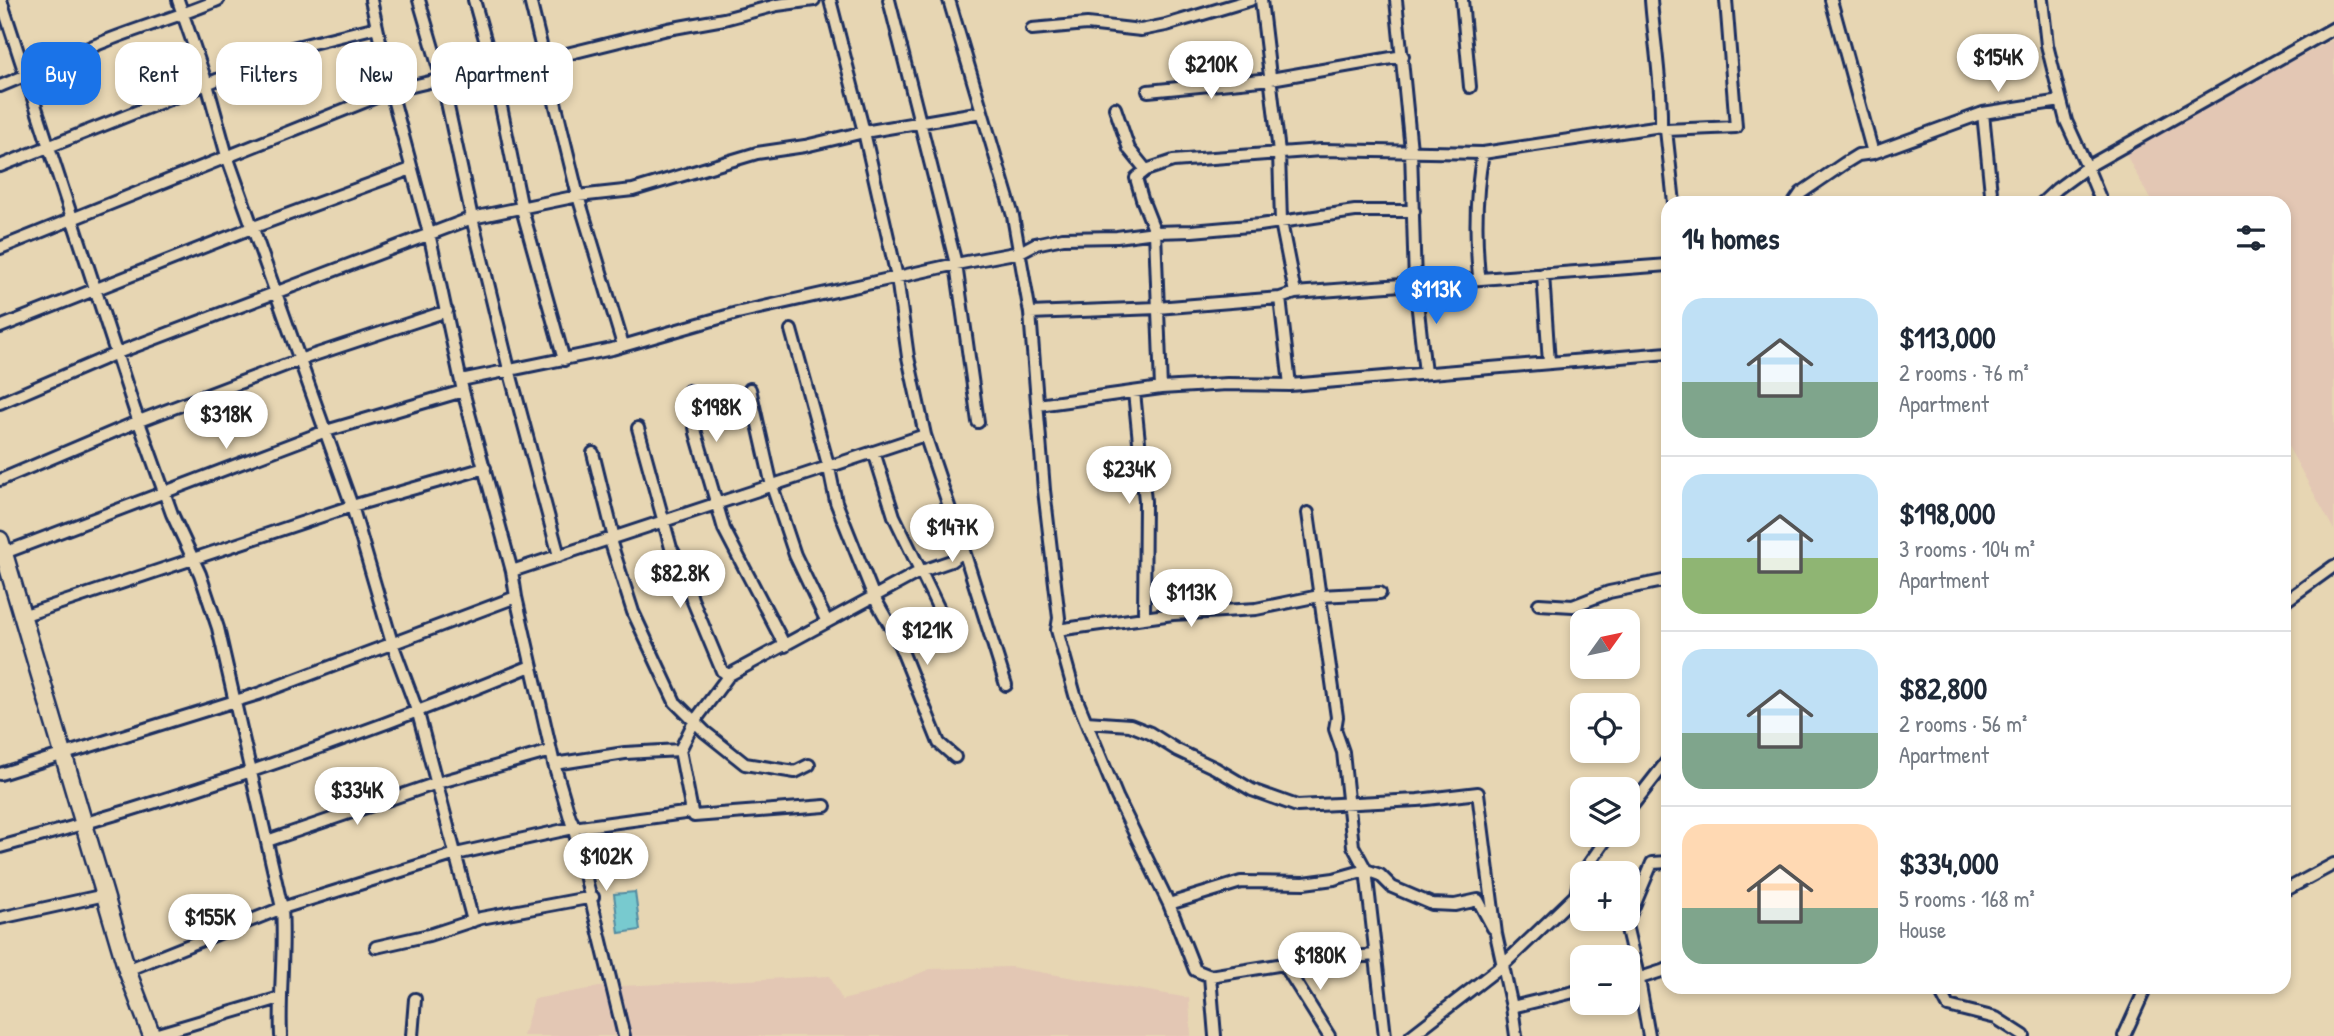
<!DOCTYPE html>
<html lang="en">
<head>
<meta charset="utf-8">
<style>
	body { margin:0; font-family:"Patrick Hand",sans-serif; background:#f6f6f7; color:#1f2937; height:100vh; display:flex; flex-direction:column; font-size:26px; white-space:nowrap }
	* { box-sizing:border-box; margin:0 }
	p { font-size:23px; color:#747a83 }
	.icon { flex:none; width:38px; height:38px; fill:none; stroke:currentColor; stroke-width:2; stroke-linecap:round; stroke-linejoin:round }
	.map { position:relative; flex:1; overflow:hidden }
	.drawer { position:absolute; left:1661px; top:196px; width:630px; height:798px; display:flex; flex-direction:column; background:#fff; border-radius:21px; box-shadow:0 4px 10px #0003 }
	.drawer>* { flex:none }
	.banner { position:absolute; left:21px; top:42px; width:665px; height:63px; display:flex; gap:14px }
	.needle { width:46px; rotate:57deg }
	.buttons { position:absolute; left:1570px; top:609px; display:grid; gap:14px }
	.buttons a { display:grid; place-items:center; width:70px; height:70px; border-radius:14px; background:#fff; box-shadow:0 4px 10px #0003; font-size:35px }
	.price { position:absolute; translate:-50% -60px; padding:0 16px; border-radius:24px; background:#fff; color:#222; font-size:23px; line-height:46px; filter:drop-shadow(0 2px 4px #0008) }
	.price::after { content:''; position:absolute; left:50%; top:42px; width:21px; height:16px; margin-left:-10px; background:inherit; clip-path:polygon(0 0,100% 0,50% 100%) }
	.price.on { background:#1a73e8; color:#fff }
	ul { padding:0; list-style:none }
	li { display:flex; align-items:center; gap:21px; height:175px; padding:0 21px }
	li+li { border-top:2px solid #e0e1e3 }
	li span { display:grid; place-items:center; flex:none; width:196px; height:140px; border-radius:21px; color:#555 }
	li>.icon { margin-inline-start:auto }
	span .icon { width:84px; height:84px; fill:#fffc; stroke-width:1 }
	li b { font-size:30px }
	h2 { display:flex; justify-content:space-between; align-items:center; height:84px; padding:0 21px; font-size:30px }
	.chip { padding:0 24px; border-radius:21px; background:#fff; box-shadow:0 4px 10px #0003; font-size:24px; line-height:63px }
	.chip.on { background:#1a73e8; color:#fff }
	.map>svg:first-child { display:block }
	.built { fill:#e3c7b4 }
	.water { fill:#78cacf; stroke:#538ca2; stroke-width:2 }
	.lines { fill:none; stroke-linecap:round; stroke-linejoin:round }
	.minor-casing { stroke:#1b2f5e; stroke-width:16 }
	.secondary-casing { stroke:#1b2f5e; stroke-width:21 }
	.minor { stroke:#e7d6b3; stroke-width:10 }
	.secondary { stroke:#e7d6b3; stroke-width:16 }
</style>
</head>
<body>
<div class="map">
<svg width="2334" height="1036" viewBox="0 0 2334 1036">
	<rect width="100%" height="100%" fill="#e7d6b3"/>
	<filter id="ink" filterUnits="userSpaceOnUse"><feTurbulence type="fractalNoise" baseFrequency=".0143" numOctaves="2"/><feDisplacementMap in="SourceGraphic" scale="14" xChannelSelector="R" yChannelSelector="G"/><feConvolveMatrix kernelMatrix="1 2 1 2 8 2 1 2 1" color-interpolation-filters="sRGB"/></filter>
	<g filter="url(#ink)">
		<path class="built" d="M2334 39V530L2284 439V203H2152L2123 149Z
			M1011 967 1189 998 1191 1036H523L534 999 599 987 830 976 842 1000 874 992 930 969Z"/>
		<path class="water" d="M635 892 640 930 619 933 614 894Z"/>
		<g class="lines">
			<g class="minor-casing">
				<path id="minor" d="M1 0 135 411 172 514 200 574 218 628 282 908C285 951 279 993 281 1036
					M178 0 207 84 227 156 352 506 392 643 418 713 473 921
					M371 0 391 91 429 233 463 391 512 571 516 597 554 764 573 828
					M419 0 442 79 472 218 509 369 559 556
					M474 0 494 72 522 209 564 360
					M530 0 578 196 623 345
					M830 0 864 132 897 277 908 357 925 435 964 551 1006 685
					M889 0 956 264 978 422
					M949 0 1013 216 1030 313 1044 490 1059 618 1057 630 1075 695 1117 797 1169 904 1195 970 1210 976 1284 964 1374 955
					M1261 0 1279 152 1281 222 1295 293
					M1396 0 1411 150 1415 283 1425 373
					M1462 0 1470 87
					M1651 0C1654 42 1662 84 1661 126
					M1831 0 1873 153
					M1032 29 1087 24 1141 30 1166 25 1250 0
					M0 86C36 72 70 55 106 41 143 26 181 16 218 0
					M1148 91 1271 79 1403 56
					M2061 101 2066 121 2087 167 2334 28
					M1115 108 1129 149 1146 170
					M1666 130 1674 203
					M0 166 207 84 292 48 377 27
					M1794 203 1801 193 1845 163 1858 155 1873 153 1983 113
					M1992 203 1983 113 2061 101 2047 45 2042 0
					M2042 203 2057 189 2087 167 2102 203
					M0 248 391 91 442 79 494 72 668 29 724 19 777 5 814 0
					M1543 274 1549 363
					M1479 276C1475 234 1475 194 1483 153
					M1280 298 1290 385
					M1030 313 1157 308 1280 298 1295 293 1668 265
					M0 327 254 227 411 169
					M791 330 829 468 836 502 874 597 896 636 939 743 955 757
					M461 380 612 349 737 313 956 264 1020 252 1035 244 1063 238 1117 237 1155 232 1142 199 1136 178 1146 170 1173 161 1321 150 1483 153 1661 126 1666 130 1736 127 1726 0
					M1161 388 1155 232 1192 231 1260 225 1355 211H1414
					M750 389 772 486 795 555 827 622
					M689 391 696 433 724 529 785 646
					M1134 392 1145 501 1144 618
					M0 403 117 353 472 218 578 196 633 190 757 153 805 146 864 132 982 112
					M1038 405 1161 388 1227 384 1290 385 1668 353
					M638 428 671 548 685 573 692 599 722 671 729 675
					M874 452 894 516 949 630
					M593 453 614 538
					M0 480 139 421 299 360 447 311
					M1308 513 1337 717 1335 729 1343 752 1353 846 1366 870 1380 875 1392 887 1432 904 1455 905 1478 900 1493 928
					M610 540 633 612 675 702 705 732 745 764 795 772 809 765
					M4 553 326 431 463 391
					M512 571 925 435
					M2284 602 2334 566
					M1539 604 1573 606 1609 592 1668 580
					M22 616 352 506 485 468
					M1057 630 1173 614 1256 609 1319 596 1380 593
					M1086 722 1130 725 1150 733 1177 750 1215 768 1252 790 1297 806 1418 800 1478 793 1496 934 1512 1007 1516 1036
					M554 764 625 753 680 750
					M0 774 258 694 516 597
					M1628 811 1668 760
					M692 812 680 750 694 722 729 675 919 572 951 561 964 551
					M572 821 624 1036
					M267 841 437 783 551 751
					M0 847C181 799 359 737 531 666
					M2284 891 2334 864
					M1169 904 1241 882 1304 883 1334 879 1366 870 1385 1036
					M0 918 105 895
					M1615 919 1626 925 1652 863 1668 862
					M1626 925 1639 980 1649 1036
					M376 947 429 935 481 918 593 897
					M1284 964 1329 1036
					M127 970 282 908 456 854 573 828 692 812 694 816 825 806
					M1210 976 1215 1036
					M1628 982 1668 969
					M1938 987 1948 1006 1996 1018 2024 1036
					M1512 1007 1582 990
					M151 1036 280 998
					M412 1036 415 999
					M1411 1036 1504 964 1576 895 1580 877 1609 835
					M2124 1036 2143 994V987"/>
			</g>
			<g class="secondary-casing">
				<path id="secondary" d="M0 540 127 970 152 1036"/>
			</g>
			<use href="#minor" class="minor"/>
			<use href="#secondary" class="secondary"/>
		</g>
	</g>
</svg>
<div class="buttons">
<a><svg class="needle" viewBox="-14 -14 28 28"><path d="M0-13l5 13h-10z" fill="#e53935"/><path d="M0 13l5-13h-10z" fill="#747a83"/></svg></a>
<a><svg class="icon" aria-label="locate" viewBox="0 0 24 24"><circle cx="12" cy="12" r="6"/><path d="M12 2v4M12 18v4M2 12h4M18 12h4"/></svg></a>
<a><svg class="icon" aria-label="layers" viewBox="0 0 24 24"><path d="M12 4l9 5-9 5-9-5zM3 14l9 5 9-5"/></svg></a>
<a>+</a>
<a>−</a>
</div>
<b class="price" style="left:1998px;top:94px">$154K</b>
<b class="price" style="left:1211px;top:101px">$210K</b>
<b class="price on" style="left:1436px;top:326px">$113K</b>
<b class="price" style="left:716px;top:444px">$198K</b>
<b class="price" style="left:226px;top:451px">$318K</b>
<b class="price" style="left:1129px;top:506px">$234K</b>
<b class="price" style="left:952px;top:564px">$147K</b>
<b class="price" style="left:680px;top:610px">$82.8K</b>
<b class="price" style="left:1191px;top:629px">$113K</b>
<b class="price" style="left:927px;top:667px">$121K</b>
<b class="price" style="left:357px;top:827px">$334K</b>
<b class="price" style="left:606px;top:893px">$102K</b>
<b class="price" style="left:210px;top:954px">$155K</b>
<b class="price" style="left:1320px;top:992px">$180K</b>
<div class="banner">
<a class="chip on">Buy</a>
<a class="chip">Rent</a>
<a class="chip">Filters</a>
<a class="chip">New</a>
<a class="chip">Apartment</a>
</div>
<section class="drawer">
<h2>14 homes<svg class="icon" aria-label="filters" viewBox="0 0 24 24"><path d="M4 7h16M4 17h16"/><circle cx="9" cy="7" r="2"/><circle cx="15" cy="17" r="2"/></svg></h2>
<ul>
<li><span style="background:linear-gradient(#bfe0f5 60%,#7fa58c 0)"><svg class="icon" aria-label="home" viewBox="0 0 24 24"><path d="M3 11l9-7 9 7M6 9v11h12V9"/></svg></span><div><b>$113,000</b><p>2 rooms · 76 m²</p><p>Apartment</p></div></li>
<li><span style="background:linear-gradient(#bfe0f5 60%,#8fb573 0)"><svg class="icon" aria-label="home" viewBox="0 0 24 24"><path d="M3 11l9-7 9 7M6 9v11h12V9"/></svg></span><div><b>$198,000</b><p>3 rooms · 104 m²</p><p>Apartment</p></div></li>
<li><span style="background:linear-gradient(#bfe0f5 60%,#7fa58c 0)"><svg class="icon" aria-label="home" viewBox="0 0 24 24"><path d="M3 11l9-7 9 7M6 9v11h12V9"/></svg></span><div><b>$82,800</b><p>2 rooms · 56 m²</p><p>Apartment</p></div></li>
<li><span style="background:linear-gradient(#ffd9b3 60%,#7fa58c 0)"><svg class="icon" aria-label="home" viewBox="0 0 24 24"><path d="M3 11l9-7 9 7M6 9v11h12V9"/></svg></span><div><b>$334,000</b><p>5 rooms · 168 m²</p><p>House</p></div></li>
</ul>
</section>
</div>
</body>
</html>
